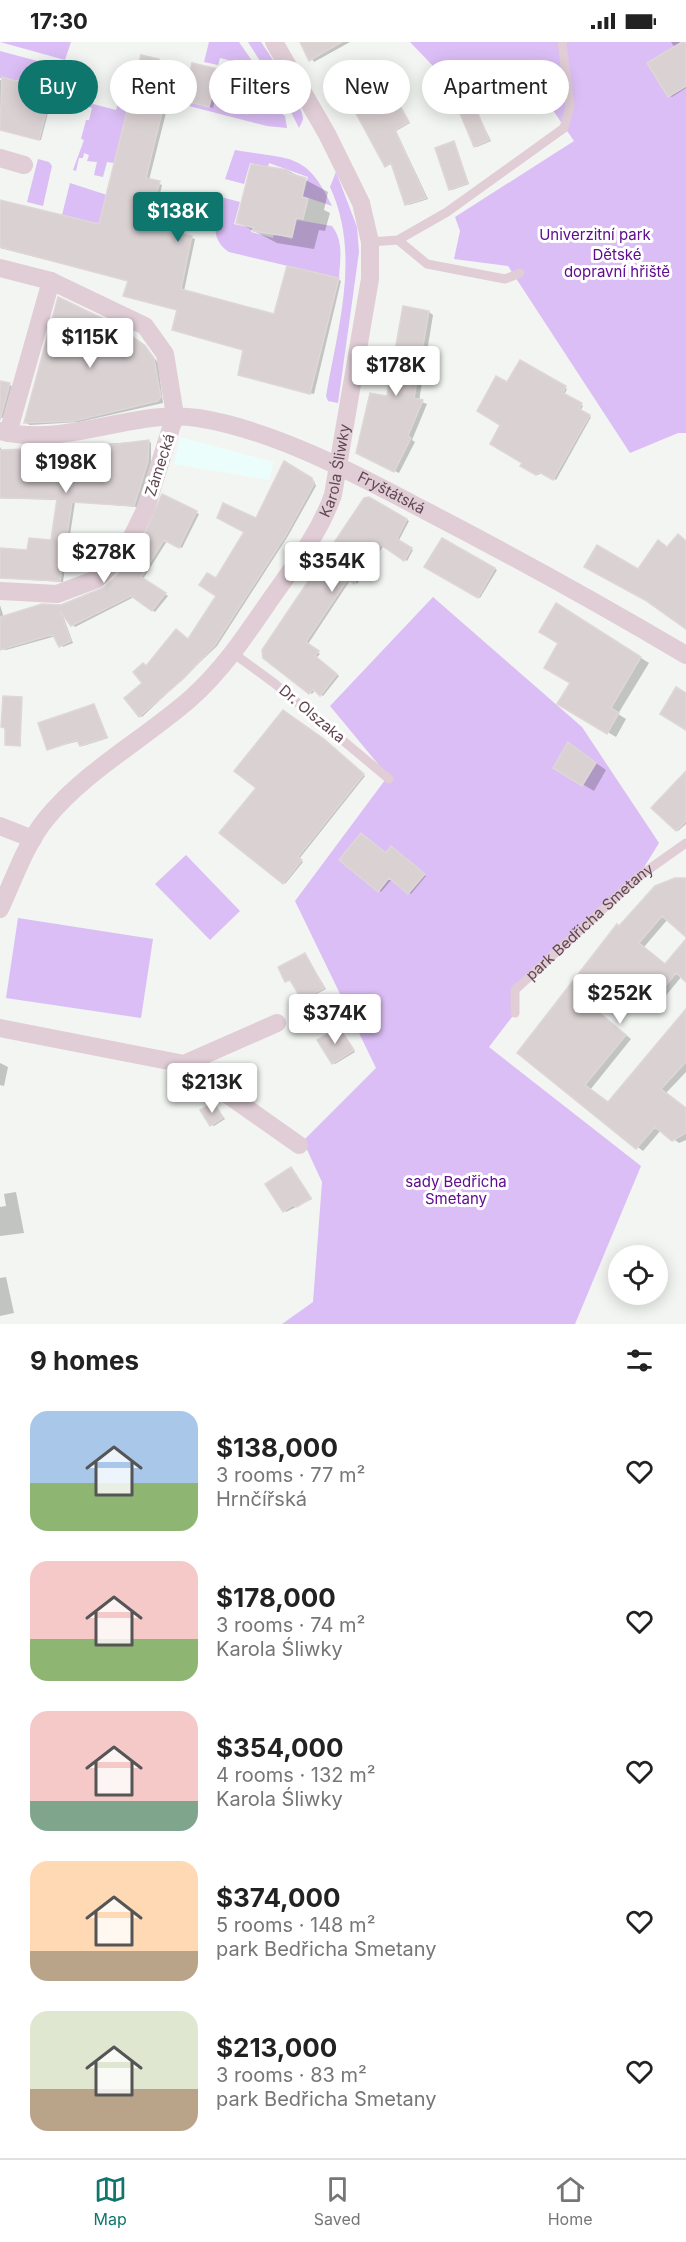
<!DOCTYPE html>
<html lang="en">
<head>
<meta charset="utf-8">
<style>
	body { margin:0; font-family:Inter,sans-serif; background:#f2f2f2; color:#222; height:100vh; display:flex; flex-direction:column; font-size:22px; white-space:nowrap }
	* { box-sizing:border-box; margin:0 }
	p { font-size:20px; color:#767676 }
	.icon { flex:none; width:33px; height:33px; fill:none; stroke:currentColor; stroke-width:2; stroke-linecap:round; stroke-linejoin:round }
	.map { position:relative; height:1282px; overflow:hidden }
	.sheet { display:flex; flex-direction:column; background:#fff; flex:1 }
	.sheet>* { flex:none }
	.banner { position:absolute; left:18px; top:18px; width:651px; height:54px; display:flex; gap:12px }
	.controls { position:absolute; left:608px; top:1203px; display:grid; gap:12px }
	.controls a { display:grid; place-items:center; width:60px; height:60px; border-radius:50%; background:#fff; box-shadow:0 3px 15px #0003; font-size:30px }
	.price { position:absolute; translate:-50% -51px; padding:0 14px; border-radius:6px; background:#fff; color:#222; font-size:20px; line-height:39px; filter:drop-shadow(0 2px 3px #0008) }
	.price::after { content:''; position:absolute; left:50%; top:36px; width:18px; height:14px; margin-left:-9px; background:inherit; clip-path:polygon(0 0,100% 0,50% 100%) }
	.price.selected { background:#0f766e; color:#fff }
	ul { padding:0; list-style:none }
	li { display:flex; align-items:center; gap:18px; height:150px; padding:0 30px }
	li span { display:grid; place-items:center; flex:none; width:168px; height:120px; border-radius:18px; color:#555 }
	li>.icon { margin-inline-start:auto }
	span .icon { width:72px; height:72px; fill:#fffc; stroke-width:1 }
	li b { font-size:26px }
	h2 { display:flex; justify-content:space-between; align-items:center; height:72px; padding:0 30px; font-size:26px }
	.chip { padding:0 21px; border-radius:27px; background:#fff; box-shadow:0 3px 15px #0003; font-size:21px; line-height:54px }
	.chip.selected { background:#0f766e; color:#fff }
	.status { display:flex; justify-content:space-between; align-items:center; height:42px; padding:0 30px; background:#fff; direction:ltr }
	.status svg { height:16px; fill:currentColor }
	.dock { display:flex; justify-content:space-around; align-items:center; height:84px; border-top:2px solid #e0e0e0; background:#fff; font-size:16px; color:#767676 }
	.dock a { display:grid; justify-items:center; gap:3px }
	.dock .selected { color:#0f766e }
	.map>svg:first-child { display:block }
	.commercial { fill:#ecfefb }
	.green { fill:#dbbef5 }
	.shadow { fill:#0003 }
	.building { fill:#dad1d3; stroke:#ded6d7; stroke-width:1.5 }
	.lines { fill:none; stroke-linecap:round; stroke-linejoin:round }
	.service { stroke:#e0cdd5; stroke-width:9 }
	.minor { stroke:#e0cdd5; stroke-width:18 }
	.labels { text-anchor:middle; stroke-width:6; stroke-linejoin:round; paint-order:stroke }
	.park-label { font-size:15px; fill:#600d8f; stroke:#fff }
	.street-label { font-size:15px; fill:#624752; stroke:#fff }
</style>
</head>
<body>
<div class="status"><b>17:30</b><svg viewBox="0 0 49 12"><path d="M0 12V9h3v3zM5 12V6h3v6zM10 12V3h3v9zM15 12V0h3v12zM26 1h20v11H26zM47 4h2v5h-2z"/></svg></div>
<div class="map">
<svg width="686" height="1282" viewBox="0 0 686 1282">
	<rect width="100%" height="100%" fill="#f2f5f2"/>
	<path class="commercial" d="M180 395 274 420 269 438 174 422Z"/>
	<path class="green" d="M0 0H71L65 18Z
		M209 0H239L255 23 251 24 220 16 218 23 204 20Z
		M248 0H261C270 13 304 64 303 77 302 81 300 83 299 86L285 58Z
		M410 0H686V391H678L630 411 508 224 454 217 460 189 455 175 574 99 524 26 455 47Z
		M0 9 60 25 63 31 59 51 21 39 0 36Z
		M213 51 278 68 285 74 287 86 267 84 185 63 186 59 209 65Z
		M91 55 94 56 93 62 116 68 119 58 129 61 114 121 107 120 103 135 94 133 97 120 87 119 89 113 84 111 83 116H79L76 129 73 128 84 98 81 97 86 78H89L92 66 89 65Z
		M235 108C290 118 306 109 332 164L303 154 308 135 269 121 268 125 250 121 244 142 225 137Z
		M38 117 49 120 52 124 43 164 27 160Z
		M336 130 357 185 359 210 338 361 328 359 326 354C338 284 361 212 330 145Z
		M70 141 107 153 97 192 82 178 62 173Z
		M221 155 240 160 234 182 252 186 251 190 273 196 274 192 292 197 297 178 332 184C344 200 340 217 339 236L229 210C208 196 216 176 221 155Z
		M433 555 582 685 659 801 638 835 515 948V971L489 1005 641 1124 575 1282H282L313 1260 322 1140 303 1099 376 1026 295 859 388 734 330 664Z
		M186 813 240 869 210 898 155 842Z
		M18 876 153 897 141 976 6 956Z"/>
	<path class="shadow" d="M301 0H350L314 20Z
		M671 0H686V46L672 55 670 54 675 6Z
		M158 19 162 21 161 24 191 32 238 33 263 46 258 64 216 54 213 66 170 55 149 138 162 143 152 186 195 197 184 249 275 274 338 237 341 239 314 352 243 334 245 308 129 239 0 206V159L100 184Z
		M375 21 410 81 396 89 428 157 409 163 393 122 386 124Z
		M0 38 53 52 41 98 0 87Z
		M474 64 491 99 477 105 475 104Z
		M453 101 469 142 452 148 450 147Z
		M252 124 289 129 328 150 324 168 330 171 325 189 319 188 314 207 277 201 237 180Z
		M429 270 433 273 419 359 427 362 412 398 415 400 399 431 362 413Z
		M125 289 145 303 158 321 163 361 79 380 30 383 26 381Z
		M521 321 567 347 564 353 583 364 580 369 591 375 556 438 541 429 539 433 524 425 502 382Z
		M0 340 12 344 3 376 0 375Z
		M148 399 151 401V422L137 465 75 460 63 540 0 536V508L29 509 52 500 58 458 0 456V405L2 409Z
		M284 421 314 439 316 444 288 494 217 604 142 675 140 674 147 625 189 598 218 553 216 538 246 489 257 478Z
		M163 454 199 472 182 506 167 499 143 537 168 554 155 570 134 555 75 585 62 571 73 601 63 605 56 594 6 608 0 606V563L4 576 61 564 105 547 135 517Z
		M369 456 409 479 398 500 413 508 407 519 384 503 357 542 351 537 308 602 320 612 316 616 339 634 323 654 315 648 312 652 264 615Z
		M442 498 497 528 480 556 426 525Z
		M557 563 649 621 618 672 626 677 616 695 559 661 572 640Z
		M21 656V704L8 703 6 702Z
		M94 663 108 696 83 704 79 699 48 707Z
		M326 700 365 734 299 817 303 820 285 842 258 746Z
		M569 702 606 728 594 749 555 726Z
		M686 731V782L678 789 676 788Z
		M394 808 426 834 411 852 392 837 381 850 341 818 387 813Z
		M686 839V893L668 877 644 905 666 923 686 899V938L682 934 654 968 617 940 595 968 631 997 590 1048 608 1061 686 969V1030L666 1051 686 1067V1098L679 1101 661 1088 643 1109 519 1011 620 885Z
		M305 912 326 947 305 958 292 939H287Z
		M339 987 355 1010 335 1022 333 1021Z
		M0 1021 8 1025 4 1044 0 1043Z
		M214 1062 225 1077 214 1084 212 1083Z
		M293 1128 312 1157 286 1170 284 1168Z
		M16 1150 24 1191 0 1194V1165L6 1164 4 1152Z
		M6 1235 14 1271 0 1274V1236Z"/>
	<path class="building" d="M300 0H342L309 19Z
		M682 0H686V44L668 55 647 21Z
		M141 13 159 17 158 22 190 30 192 21 239 32 238 34 248 37 247 40 260 43 255 63 212 53 209 65 166 54 146 136 160 139 148 183 192 194 181 247 274 272 287 224 339 236 310 352 238 333 243 308 172 288 177 268 123 254 128 239 0 205V158L99 182Z
		M375 19 409 80 395 88 426 156 405 163 391 121 385 125 339 40Z
		M2 35 52 49 39 98 0 88Z
		M474 62 489 98 474 105 459 69Z
		M454 99 468 141 449 148 435 106Z
		M251 122 289 128 288 131 306 136 302 155 308 157 303 177 296 176 292 195 253 189 254 186 236 181Z
		M58 255 120 285 146 305 154 317 161 355 158 359 74 379 24 381Z
		M403 264 429 269 414 356 423 358 408 394 411 396 394 430 356 411 370 351 387 354Z
		M520 318 566 344 563 351 582 361 579 367 590 373 553 438 539 430 536 433 520 424 522 421 490 402 500 383 477 369 496 334 507 340Z
		M0 339 10 341 0 378Z
		M149 398 148 420 134 464 72 460 60 539 0 536V506L27 508 29 496 51 498 57 457 0 456V408L101 404Z
		M284 419 312 436 314 442 286 493 215 603 184 636 139 675 124 656 142 641 133 630 143 621 146 624 176 587 188 597 216 554 199 543 207 531 216 536 244 490 217 476 223 461 256 476Z
		M162 452 197 469 179 506 164 498 141 535 166 551 152 569 131 554 71 584 60 569 71 599 59 605 53 593 47 594 0 608V575L42 562 61 563 105 545 134 516Z
		M369 455 407 477 397 497 412 506 404 519 381 503 354 542 348 537 306 600 319 609 315 614 337 632 320 654 313 647 309 652 263 616 262 608 364 456Z
		M678 492 686 499V587L645 558 584 525 597 503 638 527 658 498 667 505Z
		M442 496 495 526 478 556 424 525Z
		M556 561 641 615 611 666 619 671 607 692 557 662 570 641 544 626 558 601 539 590Z
		M676 645 686 651V688L660 672Z
		M3 654 22 655 20 704 5 703V686L1 685Z
		M94 662 107 695 80 704 77 698 47 708 38 681Z
		M283 668 324 697 364 732 298 815 302 818 283 842 219 791 256 746 234 729Z
		M568 700 596 721 582 744 553 726Z
		M686 729V779L676 789 651 766Z
		M361 791 386 811 391 804 425 832 408 852 389 836 378 850 339 818Z
		M675 836H686V895L662 874 639 901 665 922 686 897V940L676 931 648 966 611 937 590 963 626 993 585 1043 608 1060 686 967V1020L661 1047 686 1066V1091L672 1099 655 1085 636 1107 517 1011 617 882 619 884 655 844Z
		M305 911 324 946 302 958 290 938 285 940 278 925Z
		M339 985 354 1008 332 1022 317 998Z
		M214 1060 223 1076 210 1084 200 1068Z
		M291 1125 311 1156 297 1165 293 1163 283 1170 265 1142Z"/>
	<g class="lines">
		<g class="service">
			<path d="M398 198 427 222 505 237 520 231"/>
			<path d="M370 200 398 198 447 170 564 86 570 64 562 0"/>
			<path d="M233 611 274 641 389 737"/>
			<path id="s1" d="M515 971V948L638 835 686 801"/>
		</g>
		<g class="minor">
			<path d="M0 116 24 123"/>
			<path d="M0 226 51 239 145 284 165 312 175 373 146 466 124 511 97 537 57 552 0 549"/>
			<path id="s2" d="M0 389C67 406 135 366 198 376 274 388 356 432 424 468 513 514 600 562 686 613"/>
			<path d="M8 391 51 239"/>
			<path d="M0 784 33 797"/>
			<path id="s3" d="M0 867C14 837 25 803 46 777 85 729 143 698 190 657 222 629 246 593 270 558 294 524 319 492 333 453L370 237V200L361 161 327 92 274 0"/>
			<path d="M0 986 184 1022 299 1103"/>
			<path d="M184 1022 277 981"/>
		</g>
	</g>
	<g class="labels">
		<g class="park-label">
			<text x="595" y="198">Univerzitní park</text>
			<text x="617" y="218">Dětské<tspan x="617" dy="17">dopravní hřiště</tspan></text>
			<text x="456" y="1145">sady Bedřicha<tspan x="456" dy="17">Smetany</tspan></text>
		</g>
		<g class="street-label">
			<text transform="translate(160 423) rotate(-72)" y="5">Zámecká</text>
			<text dy="5" stroke="none"><textPath href="#s3" startOffset="564">Karola Śliwky</textPath></text>
			<text dy="5" stroke="none"><textPath href="#s2" startOffset="408">Fryštátská</textPath></text>
			<text transform="translate(312 672) rotate(40)" y="5">Dr. Olszaka</text>
			<text dy="5" stroke="none"><textPath href="#s1" startOffset="124">park Bedřicha Smetany</textPath></text>
		</g>
	</g>
</svg>
<div class="controls">
<a><svg class="icon" aria-label="locate" viewBox="0 0 24 24"><circle cx="12" cy="12" r="6"/><path d="M12 2v4M12 18v4M2 12h4M18 12h4"/></svg></a>
</div>
<b class="price selected" style="left:178px;top:201px">$138K</b>
<b class="price" style="left:90px;top:327px">$115K</b>
<b class="price" style="left:396px;top:355px">$178K</b>
<b class="price" style="left:66px;top:452px">$198K</b>
<b class="price" style="left:104px;top:542px">$278K</b>
<b class="price" style="left:332px;top:551px">$354K</b>
<b class="price" style="left:620px;top:983px">$252K</b>
<b class="price" style="left:335px;top:1003px">$374K</b>
<b class="price" style="left:212px;top:1072px">$213K</b>
<div class="banner">
<a class="chip selected">Buy</a>
<a class="chip">Rent</a>
<a class="chip">Filters</a>
<a class="chip">New</a>
<a class="chip">Apartment</a>
</div>
</div>
<section class="sheet">
<h2>9 homes<svg class="icon" aria-label="filters" viewBox="0 0 24 24"><path d="M4 7h16M4 17h16"/><circle cx="9" cy="7" r="2"/><circle cx="15" cy="17" r="2"/></svg></h2>
<ul>
<li><span style="background:linear-gradient(#a9c7e8 60%,#8fb573 0)"><svg class="icon" aria-label="home" viewBox="0 0 24 24"><path d="M3 11l9-7 9 7M6 9v11h12V9"/></svg></span><div><b>$138,000</b><p>3 rooms · 77 m²</p><p>Hrnčířská</p></div><svg class="icon" aria-label="heart" viewBox="0 0 24 24"><path d="M12 20l-8-8c-3-5 5-10 8-4 3-6 11-1 8 4z"/></svg></li>
<li><span style="background:linear-gradient(#f6c9c9 65%,#8fb573 0)"><svg class="icon" aria-label="home" viewBox="0 0 24 24"><path d="M3 11l9-7 9 7M6 9v11h12V9"/></svg></span><div><b>$178,000</b><p>3 rooms · 74 m²</p><p>Karola Śliwky</p></div><svg class="icon" aria-label="heart" viewBox="0 0 24 24"><path d="M12 20l-8-8c-3-5 5-10 8-4 3-6 11-1 8 4z"/></svg></li>
<li><span style="background:linear-gradient(#f6c9c9 75%,#7fa58c 0)"><svg class="icon" aria-label="home" viewBox="0 0 24 24"><path d="M3 11l9-7 9 7M6 9v11h12V9"/></svg></span><div><b>$354,000</b><p>4 rooms · 132 m²</p><p>Karola Śliwky</p></div><svg class="icon" aria-label="heart" viewBox="0 0 24 24"><path d="M12 20l-8-8c-3-5 5-10 8-4 3-6 11-1 8 4z"/></svg></li>
<li><span style="background:linear-gradient(#ffd9b3 75%,#b9a48a 0)"><svg class="icon" aria-label="home" viewBox="0 0 24 24"><path d="M3 11l9-7 9 7M6 9v11h12V9"/></svg></span><div><b>$374,000</b><p>5 rooms · 148 m²</p><p>park Bedřicha Smetany</p></div><svg class="icon" aria-label="heart" viewBox="0 0 24 24"><path d="M12 20l-8-8c-3-5 5-10 8-4 3-6 11-1 8 4z"/></svg></li>
<li><span style="background:linear-gradient(#dfe7d0 65%,#b9a48a 0)"><svg class="icon" aria-label="home" viewBox="0 0 24 24"><path d="M3 11l9-7 9 7M6 9v11h12V9"/></svg></span><div><b>$213,000</b><p>3 rooms · 83 m²</p><p>park Bedřicha Smetany</p></div><svg class="icon" aria-label="heart" viewBox="0 0 24 24"><path d="M12 20l-8-8c-3-5 5-10 8-4 3-6 11-1 8 4z"/></svg></li>
</ul>
</section>
<nav class="dock">
<a class="selected"><svg class="icon" aria-label="map" viewBox="0 0 24 24"><path d="M3 6l6-2 6 2 6-2v14l-6 2-6-2-6 2zM9 4v14M15 6v14"/></svg>Map</a>
<a><svg class="icon" aria-label="saved" viewBox="0 0 24 24"><path d="M7 4h10v16l-5-4-5 4z"/></svg>Saved</a>
<a><svg class="icon" aria-label="home" viewBox="0 0 24 24"><path d="M3 11l9-7 9 7M6 9v11h12V9"/></svg>Home</a>
</nav>
</body>
</html>
